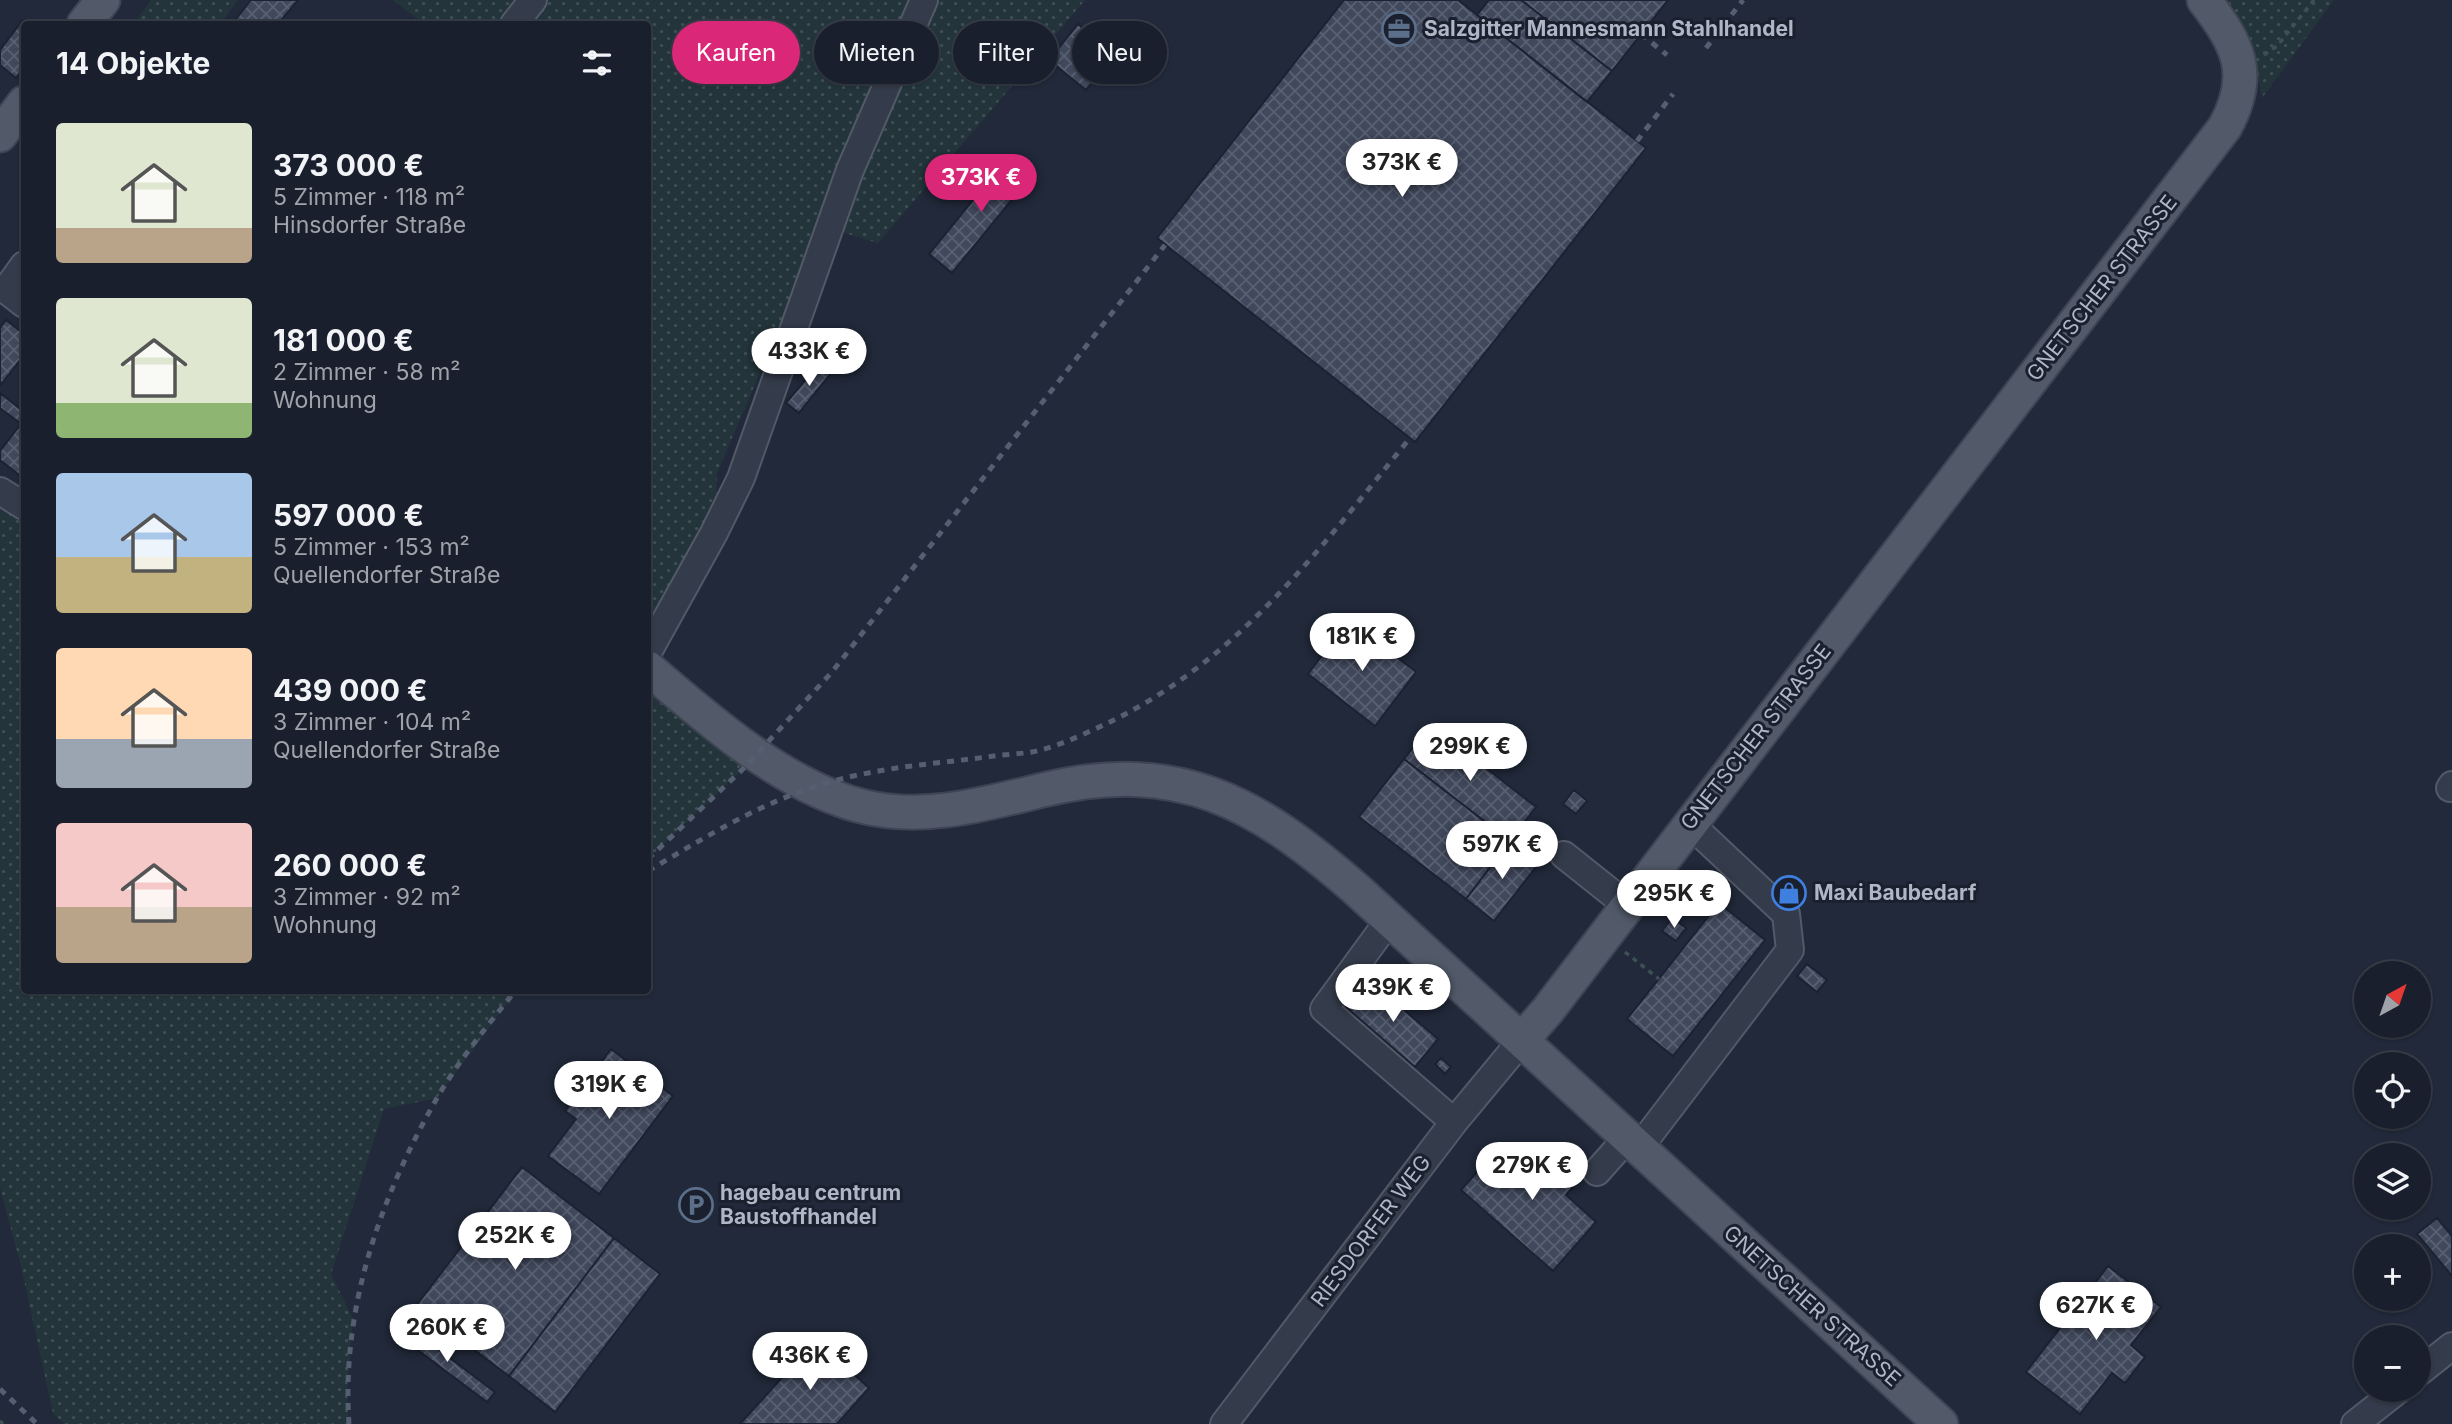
<!DOCTYPE html>
<html lang="de">
<head>
<meta charset="utf-8">
<style>
	body { margin:0; font-family:Inter,sans-serif; background:#262c38; color:#f1f3f6; height:100vh; display:flex; flex-direction:column; font-size:26px; white-space:nowrap }
	* { box-sizing:border-box; margin:0 }
	p { font-size:23px; color:#9fa2a9 }
	.icon { flex:none; width:38px; height:38px; fill:none; stroke:currentColor; stroke-width:2; stroke-linecap:round; stroke-linejoin:round }
	.map { position:relative; flex:1; overflow:hidden }
	.details { position:absolute; left:21px; top:21px; width:630px; height:973px; display:flex; flex-direction:column; background:#191f2c; border-radius:7px; box-shadow:0 2px 5px #0004,0 0 0 2px #373d48 }
	.details>* { flex:none }
	.top-card { position:absolute; left:672px; top:21px; width:665px; height:63px; display:flex; gap:14px }
	.needle { width:46px; rotate:40deg }
	.fabs { position:absolute; left:2354px; top:961px; display:grid; gap:14px }
	.fabs a { display:grid; place-items:center; width:77px; height:77px; border-radius:50%; background:#191f2c; box-shadow:0 2px 5px #0004,0 0 0 2px #373d48; font-size:35px }
	.price { position:absolute; translate:-50% -60px; padding:0 16px; border-radius:24px; background:#fff; color:#222; font-size:23px; line-height:46px; filter:drop-shadow(0 2px 4px #0008) }
	.price::after { content:''; position:absolute; left:50%; top:42px; width:21px; height:16px; margin-left:-10px; background:inherit; clip-path:polygon(0 0,100% 0,50% 100%) }
	.price.selected { background:#db2777; color:#fff }
	ul { padding:0; list-style:none }
	li { display:flex; align-items:center; gap:21px; height:175px; padding:0 35px }
	li span { display:grid; place-items:center; flex:none; width:196px; height:140px; border-radius:7px; color:#555 }
	li>.icon { margin-inline-start:auto }
	span .icon { width:84px; height:84px; fill:#fffc; stroke-width:1 }
	li b { font-size:30px }
	h2 { display:flex; justify-content:space-between; align-items:center; height:84px; padding:0 35px; font-size:30px }
	.pill { padding:0 24px; border-radius:32px; background:#191f2c; box-shadow:0 2px 5px #0004,0 0 0 2px #373d48; font-size:24px; line-height:63px }
	.pill.selected { background:#db2777; color:#fff }
	.map>svg:first-child { display:block }
	.grass { fill:url(#grass-dots) }
	.building { fill:url(#building-cross-hatch); stroke:#1c2231; stroke-width:2 }
	.lines { fill:none; stroke-linecap:round; stroke-linejoin:round }
	.minor-casing { stroke:#525968; stroke-width:30 }
	.major-casing { stroke:#3e4453; stroke-width:37 }
	.path { stroke:#3d5155; stroke-width:3.5; stroke-dasharray:5 5; stroke-linecap:butt }
	.minor { stroke:#343b4a; stroke-width:26 }
	.major { stroke:#525a6a; stroke-width:33 }
	.rail { stroke:#565f71; stroke-width:5; stroke-dasharray:7 7; stroke-linecap:butt }
	.labels { text-anchor:middle; stroke-width:6; stroke-linejoin:round; paint-order:stroke }
	.poi-label { font-size:21px; font-weight:bold; fill:#afb6c6; stroke:#1a202e; text-anchor:start }
	.street-label { font-size:21px; fill:#afb6c6; stroke:#1a202e }
</style>
</head>
<body>
<div class="map">
<svg width="2452" height="1424" viewBox="0 0 2452 1424">
	<defs>
		<pattern id="grass-dots" width="8" height="8" patternUnits="userSpaceOnUse" patternTransform="scale(1.75)"><rect width="8" height="8" fill="#23353b"/><path d="M2 2h.1M6 6h.1" fill="none" stroke="#405056" stroke-width="1.8" stroke-linecap="round"/></pattern>
		<pattern id="building-cross-hatch" width="8" height="8" patternUnits="userSpaceOnUse" patternTransform="scale(1.75)"><rect width="8" height="8" fill="#40485c"/><path d="M0 0l8 8M0 8l8-8" fill="none" stroke="#596072"/></pattern>
	</defs>
	<rect width="100%" height="100%" fill="#21293a"/>
	<path class="grass" d="M151 0H238L220 24H134Z
		M393 0H1085L878 243 838 231 790 303 717 473 716 507 648 631V24H424Z
		M2217 0H2334L2262 98 2253 52Z
		M0 491 24 506V990L516 991 437 1098 384 1109 331 1274 353 1319 347 1390 349 1424H64L53 1413 21 1266 0 1188Z
		M648 682 741 755 744 768 648 859Z"/>
	<path class="building" d="M251 0H298L278 24H232Z
		M1344 0H1458L1646 148 1415 442 1157 238Z
		M1489 0H1521L1612 71 1587 102 1477 15Z
		M1521 0H1668L1612 71Z
		M22 21 26 24 24 67 16 78 0 65V50Z
		M1078 24 1115 54 1086 90 1049 60Z
		M1009 156 1032 175 952 273 929 254Z
		M6 320 24 334V355L0 386V328Z
		M820 362 832 372 799 413 786 403Z
		M0 393 24 412 23 478 0 460V451L21 424 0 408Z
		M1349 620 1416 672 1375 726 1308 674Z
		M1431 725 1536 807 1510 841 1404 759Z
		M1404 759 1510 841 1466 899 1359 817Z
		M1574 790 1587 801 1576 814 1563 804Z
		M1510 841 1539 863 1494 921 1466 899Z
		M1719 903 1765 940 1673 1056 1627 1019Z
		M1672 918 1686 928 1676 941 1662 931Z
		M1807 964 1827 980 1817 992 1797 976Z
		M1370 981 1438 1039 1415 1067 1347 1008Z
		M611 1049 673 1096 599 1194 548 1156 576 1119 565 1111Z
		M1441 1058 1451 1067 1445 1074 1435 1064Z
		M1504 1142 1533 1167 1551 1147 1583 1175 1566 1195 1596 1222 1553 1271 1461 1190Z
		M522 1167 614 1238 509 1376 416 1306Z
		M2437 1218 2452 1236V1276L2417 1234Z
		M614 1238 660 1274 555 1412 509 1376Z
		M2108 1266 2161 1307 2131 1345 2145 1357 2125 1383 2112 1373 2080 1414 2026 1372Z
		M407 1326 495 1392 487 1402 399 1336Z
		M816 1340 869 1388 837 1424H740Z"/>
	<g class="lines">
		<g class="minor-casing">
			<path id="minor" d="M514 24 533 0
				M24 265 6 290 24 304
				M0 491 24 506
				M648 652 714 533 741 478 850 170 924 0
				M2450 788 2452 785
				M1564 855 1628 906
				M1390 919 1324 1009 1454 1122
				M1639 1148 1790 950 1786 914 1690 824
				M1597 1172 1628 1137
				M2418 1373 2452 1346
				M1224 1424 1454 1122 1522 1040
				M2355 1424 2398 1390"/>
		</g>
		<g class="major-casing">
			<path id="major" d="M84 24 103 0
				M0 135 24 103
				M648 668C708 720 787 789 865 807 925 821 985 804 1043 790 1179 757 1257 803 1356 889L1941 1424
				M1522 1040 1548 1010 2225 127C2254 74 2238 44 2204 0"/>
		</g>
		<path class="path" d="M2264 55 2277 46 2314 0
			M1625 952 1659 979
			M0 1421 3 1424"/>
		<use href="#minor" class="minor"/>
		<use href="#major" class="major"/>
		<path class="rail" d="M1641 34 1667 55
			M1706 48 1743 0
			M1637 141 1673 94
			M648 859 744 768 832 672 1165 245
			M648 871C719 829 781 790 863 774 906 765 951 762 994 756 1009 754 1026 754 1041 750 1064 744 1088 732 1110 722 1241 658 1320 548 1410 438
			M0 1389 37 1424
			M349 1424C341 1309 380 1198 437 1098 459 1060 488 1025 516 990"/>
	</g>
	<defs>
		<g id="office-ring" transform="scale(1.75)"><circle r="9.5" fill="#1a202e" stroke="#5c6f8a" stroke-width="1.5"/><path d="M-6-3h4V-5.5h4V-3h4V5H-6ZM-1-4.5V-3h2v-1.5ZM-6 0V1H6V0Z" fill="#5c6f8a"/></g>
		<g id="shop-ring" transform="scale(1.75)"><circle r="9.5" fill="#1a202e" stroke="#3f7fe0" stroke-width="1.5"/><path d="M-5-2.5h2.3a2.7 3.5 0 0 1 5.4 0H5L5.5 6h-11ZM-1.5-2.5h3a1.5 2.3 0 0 0-3 0Z" fill="#3f7fe0"/></g>
		<g id="parking-ring" transform="scale(1.75)"><circle r="9.5" fill="#1a202e" stroke="#5c6f8a" stroke-width="1.5"/><path d="M-3.5-5.5H1a3.5 3.5 0 0 1 0 7H-1V5.5H-3.5ZM-1-3.4V-.6H.8a1.4 1.4 0 0 0 0-2.8Z" fill="#5c6f8a"/></g>
	</defs>
	<g fill-rule="evenodd">
		<use href="#office-ring" x="1399" y="29"/>
		<use href="#shop-ring" x="1789" y="893"/>
		<use href="#parking-ring" x="696" y="1205"/>
	</g>
	<g class="labels">
		<g class="poi-label">
			<text x="1424" y="36">Salzgitter Mannesmann Stahlhandel</text>
			<text x="1814" y="900">Maxi Baubedarf</text>
			<text x="720" y="1200">hagebau centrum<tspan x="720" dy="24">Baustoffhandel</tspan></text>
		</g>
		<g class="street-label">
			<text transform="translate(2102 288) rotate(-52)" y="7">GNETSCHER STRASSE</text>
			<text transform="translate(1756 737) rotate(-52)" y="7">GNETSCHER STRASSE</text>
			<text transform="translate(1371 1231) rotate(-53)" y="7">RIESDORFER WEG</text>
			<text transform="translate(1812 1306) rotate(42)" y="7">GNETSCHER STRASSE</text>
		</g>
	</g>
</svg>
<div class="fabs">
<a><svg class="needle" viewBox="-14 -14 28 28"><path d="M0-13l5 13h-10z" fill="#e53935"/><path d="M0 13l5-13h-10z" fill="#9fa2a9"/></svg></a>
<a><svg class="icon" aria-label="locate" viewBox="0 0 24 24"><circle cx="12" cy="12" r="6"/><path d="M12 2v4M12 18v4M2 12h4M18 12h4"/></svg></a>
<a><svg class="icon" aria-label="layers" viewBox="0 0 24 24"><path d="M12 4l9 5-9 5-9-5zM3 14l9 5 9-5"/></svg></a>
<a>+</a>
<a>−</a>
</div>
<b class="price" style="left:1402px;top:199px">373K €</b>
<b class="price selected" style="left:981px;top:214px">373K €</b>
<b class="price" style="left:809px;top:388px">433K €</b>
<b class="price" style="left:1362px;top:673px">181K €</b>
<b class="price" style="left:1470px;top:783px">299K €</b>
<b class="price" style="left:1502px;top:881px">597K €</b>
<b class="price" style="left:1674px;top:930px">295K €</b>
<b class="price" style="left:1393px;top:1024px">439K €</b>
<b class="price" style="left:609px;top:1121px">319K €</b>
<b class="price" style="left:1532px;top:1202px">279K €</b>
<b class="price" style="left:515px;top:1272px">252K €</b>
<b class="price" style="left:2096px;top:1342px">627K €</b>
<b class="price" style="left:447px;top:1364px">260K €</b>
<b class="price" style="left:810px;top:1392px">436K €</b>
<div class="top-card">
<a class="pill selected">Kaufen</a>
<a class="pill">Mieten</a>
<a class="pill">Filter</a>
<a class="pill">Neu</a>
</div>
<section class="details">
<h2>14 Objekte<svg class="icon" aria-label="filters" viewBox="0 0 24 24"><path d="M4 7h16M4 17h16"/><circle cx="9" cy="7" r="2"/><circle cx="15" cy="17" r="2"/></svg></h2>
<ul>
<li><span style="background:linear-gradient(#dfe7d0 75%,#b9a48a 0)"><svg class="icon" aria-label="home" viewBox="0 0 24 24"><path d="M3 11l9-7 9 7M6 9v11h12V9"/></svg></span><div><b>373 000 €</b><p>5 Zimmer · 118 m²</p><p>Hinsdorfer Straße</p></div></li>
<li><span style="background:linear-gradient(#dfe7d0 75%,#8fb573 0)"><svg class="icon" aria-label="home" viewBox="0 0 24 24"><path d="M3 11l9-7 9 7M6 9v11h12V9"/></svg></span><div><b>181 000 €</b><p>2 Zimmer · 58 m²</p><p>Wohnung</p></div></li>
<li><span style="background:linear-gradient(#a9c7e8 60%,#c2b280 0)"><svg class="icon" aria-label="home" viewBox="0 0 24 24"><path d="M3 11l9-7 9 7M6 9v11h12V9"/></svg></span><div><b>597 000 €</b><p>5 Zimmer · 153 m²</p><p>Quellendorfer Straße</p></div></li>
<li><span style="background:linear-gradient(#ffd9b3 65%,#9aa5b1 0)"><svg class="icon" aria-label="home" viewBox="0 0 24 24"><path d="M3 11l9-7 9 7M6 9v11h12V9"/></svg></span><div><b>439 000 €</b><p>3 Zimmer · 104 m²</p><p>Quellendorfer Straße</p></div></li>
<li><span style="background:linear-gradient(#f6c9c9 60%,#b9a48a 0)"><svg class="icon" aria-label="home" viewBox="0 0 24 24"><path d="M3 11l9-7 9 7M6 9v11h12V9"/></svg></span><div><b>260 000 €</b><p>3 Zimmer · 92 m²</p><p>Wohnung</p></div></li>
</ul>
</section>
</div>
</body>
</html>
